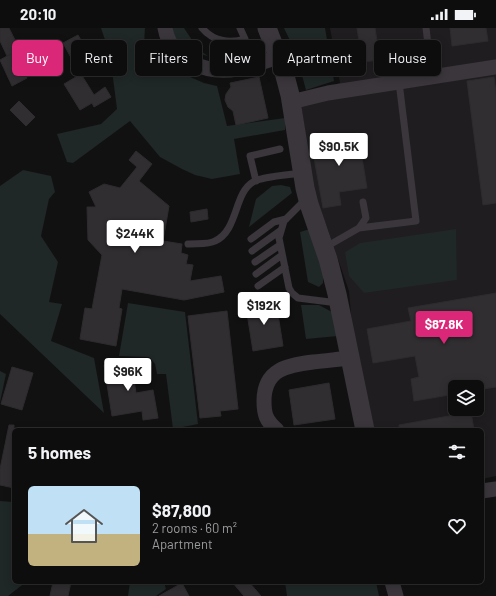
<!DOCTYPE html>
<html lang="en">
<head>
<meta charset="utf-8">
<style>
	body { margin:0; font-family:Barlow,sans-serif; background:#1c1b1c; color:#f1f3f6; height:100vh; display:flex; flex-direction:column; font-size:15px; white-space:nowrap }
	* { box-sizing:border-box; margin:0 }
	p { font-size:13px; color:#9b9c9e }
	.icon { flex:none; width:22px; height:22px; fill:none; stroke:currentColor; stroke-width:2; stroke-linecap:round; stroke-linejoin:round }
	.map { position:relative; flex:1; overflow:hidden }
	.drawer { position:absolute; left:12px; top:400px; width:472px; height:156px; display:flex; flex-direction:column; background:#0e0d0e; border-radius:6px; box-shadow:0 2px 10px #0003,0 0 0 1px #2e2d2e }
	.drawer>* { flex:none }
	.hud { position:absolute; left:12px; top:12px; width:472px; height:36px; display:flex; gap:8px }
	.tools { position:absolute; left:448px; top:352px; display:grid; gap:8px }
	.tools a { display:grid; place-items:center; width:36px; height:36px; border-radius:6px; background:#0e0d0e; box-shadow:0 2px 10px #0003,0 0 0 1px #2e2d2e; font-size:20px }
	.price { position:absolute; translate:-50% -34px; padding:0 9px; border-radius:4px; background:#fff; color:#222; font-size:13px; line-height:26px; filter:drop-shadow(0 1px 2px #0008) }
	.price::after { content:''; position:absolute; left:50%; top:24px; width:12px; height:9px; margin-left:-6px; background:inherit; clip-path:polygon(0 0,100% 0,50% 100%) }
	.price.selected { background:#db2777; color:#fff }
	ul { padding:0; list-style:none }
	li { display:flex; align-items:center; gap:12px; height:100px; padding:0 16px }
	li+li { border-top:1px solid #2e2d2e }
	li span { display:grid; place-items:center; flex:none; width:112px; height:80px; border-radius:6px; color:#555 }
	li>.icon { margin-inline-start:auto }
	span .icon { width:48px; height:48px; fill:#fffc; stroke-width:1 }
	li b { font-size:17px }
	h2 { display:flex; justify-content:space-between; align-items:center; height:48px; padding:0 16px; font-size:17px }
	.tag { padding:0 14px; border-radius:6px; background:#0e0d0e; box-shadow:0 2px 10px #0003,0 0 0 1px #2e2d2e; font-size:14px; line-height:36px }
	.tag.selected { background:#db2777; color:#fff }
	.status { display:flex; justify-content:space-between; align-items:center; height:28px; padding:0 20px; background:#0e0d0e; direction:ltr }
	.status svg { height:11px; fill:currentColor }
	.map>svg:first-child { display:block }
	.built { fill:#1f1d1f; fill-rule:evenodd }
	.green { fill:#1f2727 }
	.building { fill:#312e31; stroke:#2e2b2e }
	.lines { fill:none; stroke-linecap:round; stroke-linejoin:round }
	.service { stroke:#3a363c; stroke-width:7 }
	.minor { stroke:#3a363c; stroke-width:15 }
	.tertiary { stroke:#3a363c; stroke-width:19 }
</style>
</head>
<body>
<div class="status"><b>20:10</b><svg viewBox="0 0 49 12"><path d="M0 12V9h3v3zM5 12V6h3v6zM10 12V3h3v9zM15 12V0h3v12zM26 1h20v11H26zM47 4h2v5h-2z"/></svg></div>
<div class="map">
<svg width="496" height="568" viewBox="0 0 496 568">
	<rect width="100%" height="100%" fill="#121112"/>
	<path class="built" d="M330 0H496V448L482 451V402H370L352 298 349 263 328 202 314 167 300 69 340 55ZM455 359H477V381H455Z"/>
	<path class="green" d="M101 0H145L144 17 172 41 204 55 217 58 227 98 285 90V102L234 111 240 146 212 151 195 147 182 141 160 129 130 93 73 135 67 134 57 106 101 96 117 81 110 27Z
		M172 0H184L198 21 208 28C192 24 175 18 172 0Z
		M284 0H325L334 53 306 62 296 25Z
		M23 142 51 148 55 164 49 171 41 208 58 234 49 274 62 276 51 313 94 330 104 385 0 286V158Z
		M281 157 290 159 292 165 249 199 256 171 272 158Z
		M310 201 323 245V255L319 259 308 254 300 204Z
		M456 201 457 252 364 265 349 248 345 224 360 215Z
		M128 275 185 284 198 396 173 401 166 346H157L155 336 149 329 119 328Z
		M301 277H319L332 284 338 308 306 311Z
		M0 343 6 346 0 374Z
		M0 473 13 474 11 486 14 510V554H26L8 568H0Z
		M130 554H164L166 561 156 568H128Z
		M285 554H376L379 568H287Z"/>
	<path class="building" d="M0 0H9L20 22 7 28 0 13Z
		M357 0H375L380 32 362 34Z
		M450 0H486L488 13 452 18Z
		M78 7 90 28 75 37 63 15Z
		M14 24 27 50 12 58 0 32Z
		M81 46 94 67 105 59 111 69 94 79 92 75 80 82 64 56Z
		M259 49 268 90 236 97 233 83 228 79 225 72 226 66 231 59 230 55Z
		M494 49 496 65V175L483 177 467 53Z
		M19 73 35 89 26 98 10 82Z
		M358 105 367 160 339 164 341 177 323 180 311 113Z
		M136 123 152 136 139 153 169 178 163 213 182 216 181 225 188 227 186 236 193 237 190 253 221 248 224 264 184 272 122 261 119 280 122 281 116 318 80 311 85 280 92 281 102 227 88 212 87 179H96L89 164 104 156 120 160 137 139 129 132Z
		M207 181 208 191 191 194 190 184Z
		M496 265V359L477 362V359H455V366L414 373 411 351 419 349 415 328 373 335 367 301 411 293 408 280Z
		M276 274 283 318 253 323 246 279Z
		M227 283 238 381 220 383 221 388 200 390 188 288Z
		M131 333 136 365 153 362 158 390 143 392 142 383 112 388 104 337Z
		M12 339 33 345 22 382 1 376Z
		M329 355 335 391 294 397 289 362Z
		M471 384 474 402H399V397Z
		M9 397H14V460L0 457V441Z
		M53 554H71L68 568H50Z
		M232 554H249L261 568H244Z
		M182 555 189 568H159Z"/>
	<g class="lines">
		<path class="service" d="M202 0C213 13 229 16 245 11L240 0
			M426 0 432 49
			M256 153 250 128 280 121
			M306 171 284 193 279 210 289 260 292 265 298 270 338 275
			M359 200 416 193 399 54
			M251 211 274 194 286 191
			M188 216C196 215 208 217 215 213 238 203 234 165 253 154 263 148 290 147 302 145
			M324 220 359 200 366 190 363 174
			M252 223 281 202
			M255 234 280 217
			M256 246 282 227
			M258 258 285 239"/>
		<path class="minor" d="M165 0C171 33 206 46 237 41 251 39 265 33 278 29
			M291 74 328 65 496 39
			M277 402C266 393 264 386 264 373 264 341 288 337 313 334 326 333 338 331 350 330
			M482 463 496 461
			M392 554 396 568"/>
		<path class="tertiary" d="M267 0 284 44 290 67 305 160 309 176 328 231 337 266 365 402"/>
	</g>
</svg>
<div class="tools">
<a><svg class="icon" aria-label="layers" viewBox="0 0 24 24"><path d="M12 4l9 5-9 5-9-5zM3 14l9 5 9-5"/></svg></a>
</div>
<b class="price" style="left:339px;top:139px">$90.5K</b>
<b class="price" style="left:135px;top:226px">$244K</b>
<b class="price" style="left:264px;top:298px">$192K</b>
<b class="price selected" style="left:444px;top:317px">$87.8K</b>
<b class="price" style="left:128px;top:364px">$96K</b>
<div class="hud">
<a class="tag selected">Buy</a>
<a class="tag">Rent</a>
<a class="tag">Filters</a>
<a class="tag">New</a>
<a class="tag">Apartment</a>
<a class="tag">House</a>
</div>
<section class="drawer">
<h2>5 homes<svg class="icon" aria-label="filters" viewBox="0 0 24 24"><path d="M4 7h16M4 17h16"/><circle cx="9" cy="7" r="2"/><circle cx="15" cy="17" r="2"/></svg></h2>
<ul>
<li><span style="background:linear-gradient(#bfe0f5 60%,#c2b280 0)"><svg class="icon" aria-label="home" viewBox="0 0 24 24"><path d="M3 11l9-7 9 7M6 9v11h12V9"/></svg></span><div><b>$87,800</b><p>2 rooms · 60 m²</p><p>Apartment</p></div><svg class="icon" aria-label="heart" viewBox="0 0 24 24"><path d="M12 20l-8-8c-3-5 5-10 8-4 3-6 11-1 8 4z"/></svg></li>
</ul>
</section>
</div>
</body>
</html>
